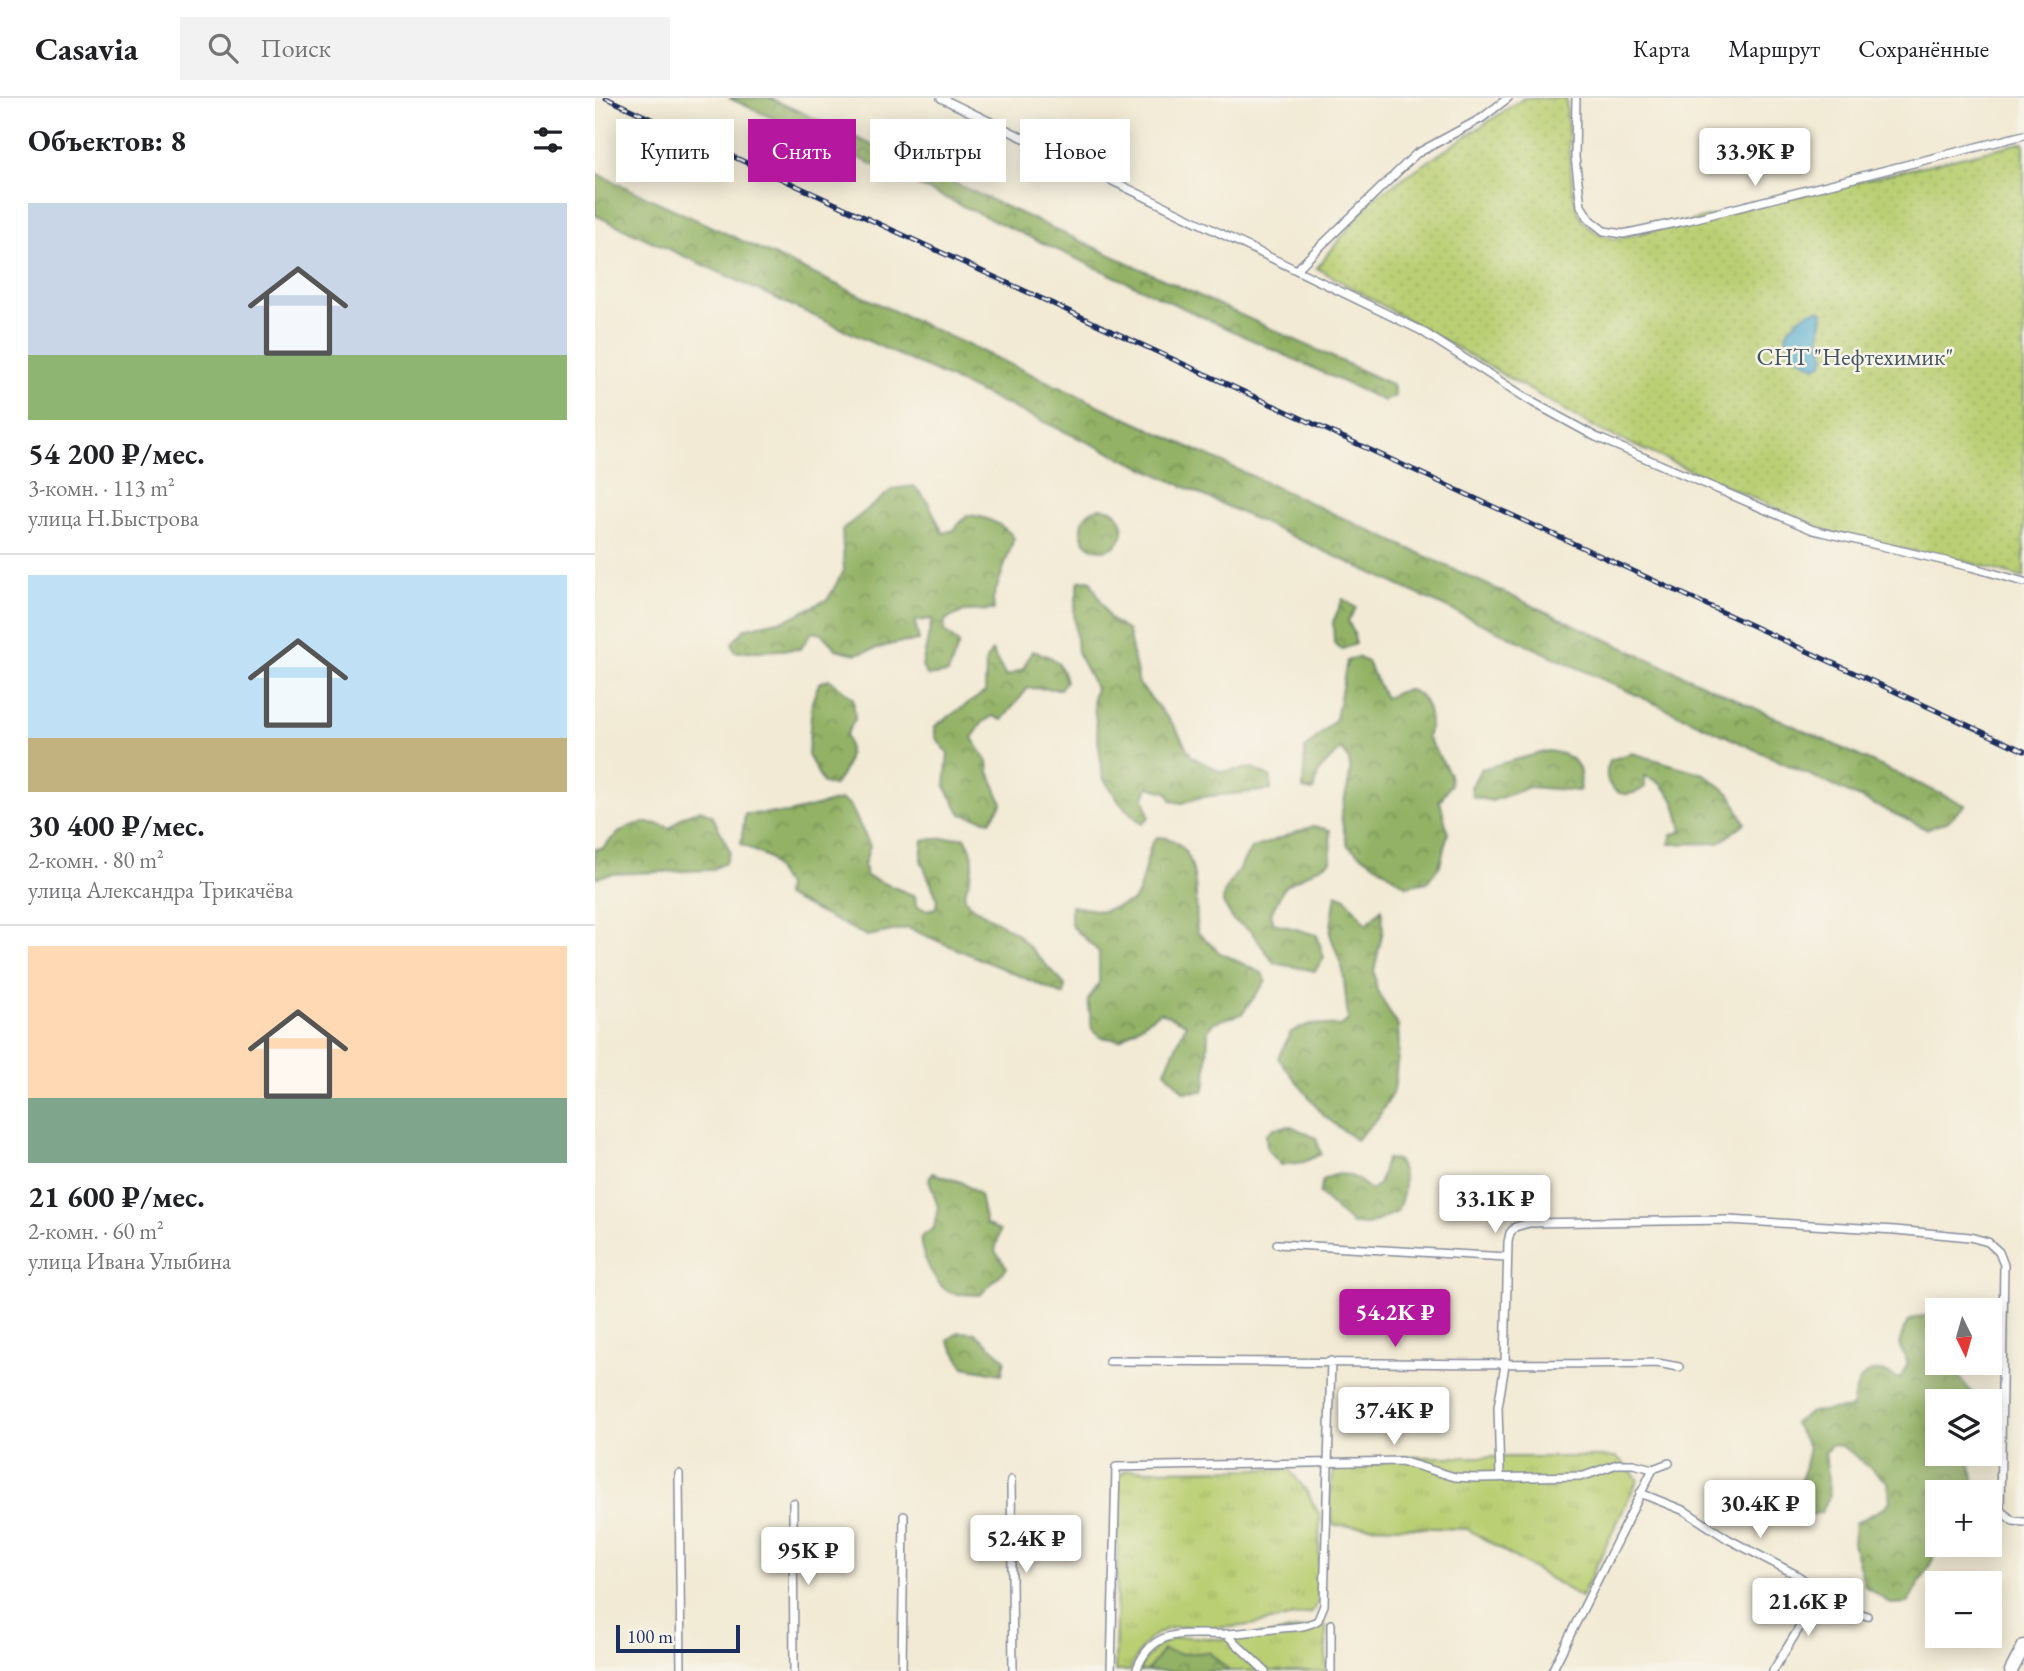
<!DOCTYPE html>
<html lang="ru">
<head>
<meta charset="utf-8">
<style>
	body { margin:0; font-family:"EB Garamond",serif; background:#f2f2f2; color:#202124; height:100vh; display:flex; flex-direction:column; font-size:26px; white-space:nowrap }
	* { box-sizing:border-box; margin:0 }
	p { font-size:23px; color:#757577 }
	.icon { flex:none; width:38px; height:38px; fill:none; stroke:currentColor; stroke-width:2; stroke-linecap:round; stroke-linejoin:round }
	.map { position:relative; flex:1; overflow:hidden }
	.side { display:flex; flex-direction:column; background:#fff; width:595px }
	.side>* { flex:none }
	.hud { position:absolute; left:21px; top:21px; width:665px; height:63px; display:flex; gap:14px }
	.needle { width:46px; rotate:175deg }
	.buttons { position:absolute; left:1330px; top:1200px; display:grid; gap:14px }
	.buttons a { display:grid; place-items:center; width:77px; height:77px; border-radius:0px; background:#fff; box-shadow:0 4px 18px #0003; font-size:35px }
	.scale { position:absolute; left:21px; bottom:18px; width:124px; box-sizing:border-box; padding-left:7px; border:4px solid #1b2f5e; border-top:0; font-size:19px; line-height:24px; white-space:nowrap; color:#1b2f5e; -webkit-text-stroke:5px #f7f3e8; paint-order:stroke }
	.price { position:absolute; translate:-50% -60px; padding:0 16px; border-radius:7px; background:#fff; color:#222; font-size:23px; line-height:46px; filter:drop-shadow(0 2px 4px #0008) }
	.price::after { content:''; position:absolute; left:50%; top:42px; width:21px; height:16px; margin-left:-10px; background:inherit; clip-path:polygon(0 0,100% 0,50% 100%) }
	.price.selected { background:#b5179e; color:#fff }
	ul { padding:0; list-style:none }
	li { display:grid; align-content:center; gap:14px; height:371px; padding:0 28px }
	li+li { border-top:2px solid #e0e0e0 }
	li span { display:grid; place-items:center; height:217px; border-radius:0px; color:#555 }
	li>.icon { margin-inline-start:auto }
	span .icon { width:126px; height:126px; fill:#fffc; stroke-width:1 }
	li b { font-size:30px }
	h2 { display:flex; justify-content:space-between; align-items:center; height:84px; padding:0 28px; font-size:30px }
	.chip { padding:0 24px; border-radius:0px; background:#fff; box-shadow:0 4px 18px #0003; font-size:24px; line-height:63px }
	.chip.selected { background:#b5179e; color:#fff }
	header { display:flex; align-items:center; gap:42px; box-sizing:border-box; height:98px; padding:0 35px; background:#fff; border-bottom:2px solid #e0e0e0 }
	header strong { font-size:33px }
	nav { display:flex; gap:38px; margin-inline-start:auto; font-size:24px }
	.search { width:490px; height:63px; background:#f2f2f2; display:flex; align-items:center; gap:18px; box-sizing:border-box; padding:0 24px; border-radius:0px; color:#757577; font-size:26px }
	main { display:flex; flex:1; min-height:0 }
	.map>svg:first-child { display:block }
	.grass { fill:url(#grass-tufts); stroke:#6a7f68; stroke-width:2 }
	.forest { fill:url(#forest-crowns); stroke:#577062; stroke-width:2 }
	.garden { fill:url(#garden-dots); stroke:#6a7f68; stroke-width:2 }
	.water { fill:#4fabcd; stroke:#356d96; stroke-width:2 }
	.lines { fill:none; stroke-linecap:round; stroke-linejoin:round }
	.street-casing { stroke:#868c99; stroke-width:10 }
	.primary-casing { stroke:#868c99; stroke-width:15 }
	.street { stroke:#fff; stroke-width:7 }
	.primary { stroke:#fff; stroke-width:12 }
	.rail-casing { stroke:#1b2f5e; stroke-width:5 }
	.rail { stroke:#f7f3e8; stroke-width:2.5; stroke-dasharray:8; stroke-linecap:butt }
	.labels { text-anchor:middle; stroke-width:5; stroke-linejoin:round; paint-order:stroke }
	.park-label { font-size:24px; fill:#435763; stroke:#f7f3e8 }
</style>
</head>
<body>
<header>
<strong>Casavia</strong>
<div class="search"><svg class="icon" aria-label="search" viewBox="0 0 24 24"><circle cx="10" cy="10" r="6"/><path d="M15 15l6 6"/></svg>Поиск</div>
<nav><a>Карта</a><a>Маршрут</a><a>Сохранённые</a></nav>
</header>
<main>
<section class="side">
<h2>Объектов: 8<svg class="icon" aria-label="filters" viewBox="0 0 24 24"><path d="M4 7h16M4 17h16"/><circle cx="9" cy="7" r="2"/><circle cx="15" cy="17" r="2"/></svg></h2>
<ul>
<li><span style="background:linear-gradient(#c9d6e8 70%,#8fb573 0)"><svg class="icon" aria-label="home" viewBox="0 0 24 24"><path d="M3 11l9-7 9 7M6 9v11h12V9"/></svg></span><div><b>54 200 ₽/мес.</b><p>3-комн. · 113 m²</p><p>улица Н.Быстрова</p></div></li>
<li><span style="background:linear-gradient(#bfe0f5 75%,#c2b280 0)"><svg class="icon" aria-label="home" viewBox="0 0 24 24"><path d="M3 11l9-7 9 7M6 9v11h12V9"/></svg></span><div><b>30 400 ₽/мес.</b><p>2-комн. · 80 m²</p><p>улица Александра Трикачёва</p></div></li>
<li><span style="background:linear-gradient(#ffd9b3 70%,#7fa58c 0)"><svg class="icon" aria-label="home" viewBox="0 0 24 24"><path d="M3 11l9-7 9 7M6 9v11h12V9"/></svg></span><div><b>21 600 ₽/мес.</b><p>2-комн. · 60 m²</p><p>улица Ивана Улыбина</p></div></li>
</ul>
</section>
<div class="map">
<svg width="1429" height="1573" viewBox="0 0 1429 1573">
	<defs>
		<pattern id="grass-tufts" width="24" height="20" patternUnits="userSpaceOnUse" patternTransform="scale(1.75)"><rect width="24" height="20" fill="#bacf73"/><path d="M3 7l-1-3M5 7V3M7 7l1-3M15 17l-1-3M17 17v-4M19 17l1-3" fill="none" stroke="#9fb266"/></pattern>
		<pattern id="forest-crowns" width="20" height="18" patternUnits="userSpaceOnUse" patternTransform="scale(1.75)"><rect width="20" height="18" fill="#93b265"/><path d="M2 6a3 3 0 1 1 6 0M12 15a3 3 0 1 1 6 0" fill="none" stroke="#779156"/></pattern>
		<pattern id="garden-dots" width="8" height="8" patternUnits="userSpaceOnUse" patternTransform="scale(1.75)"><rect width="8" height="8" fill="#bacf73"/><path d="M2 2h.1M6 6h.1" fill="none" stroke="#9fb266" stroke-width="1.8" stroke-linecap="round"/></pattern>
	</defs>
	<rect width="100%" height="100%" fill="#f7f3e8"/>
	<filter id="ink" filterUnits="userSpaceOnUse"><feTurbulence type="fractalNoise" baseFrequency=".0143" numOctaves="2"/><feDisplacementMap in="SourceGraphic" scale="14" xChannelSelector="R" yChannelSelector="G"/><feConvolveMatrix kernelMatrix="1 2 1 2 8 2 1 2 1" color-interpolation-filters="sRGB"/></filter>
	<filter id="wash" filterUnits="userSpaceOnUse"><feTurbulence type="fractalNoise" baseFrequency=".00686" numOctaves="4" result="noise"/><feDisplacementMap in="SourceGraphic" scale="28" xChannelSelector="R" yChannelSelector="G"/><feGaussianBlur stdDeviation="1.57" result="paint"/><feColorMatrix in="noise" values="0 0 0 0 0 0 0 0 0 0 0 0 0 0 0 0 0 1.4 0 .05"/><feComposite in="paint" operator="in"/></filter>
	<g filter="url(#wash)">
		<rect width="100%" height="100%" fill="#f2ead4"/>
		<path class="grass" d="M801 1359H1022L1043 1381 986 1499 872 1431 738 1427 734 1401 739 1372 746 1366H780Z
			M694 1371 712 1394 725 1418 723 1505 716 1515C690 1519 662 1528 635 1529 587 1531 558 1516 535 1573H520L524 1377 532 1372Z
			M727 1527 731 1528V1573H544C554 1552 571 1537 596 1539 607 1539 618 1542 629 1541 661 1539 695 1534 727 1527Z"/>
		<path class="forest" d="M134 0H175L798 287 800 298 789 303Z
			M0 75 1370 707 1352 724 1332 731 0 117Z
			M319 388 333 404 348 435 359 432 372 417C389 418 409 426 419 440L398 501 399 512 369 513 350 522 349 533 364 546 353 575 333 578 327 569 337 521 320 523 324 543 302 545 261 556 241 551 227 536 217 534 205 551 140 554 137 545 151 530 193 521 233 501 249 472 247 432 298 391Z
			M486 431a21 21 0 1 1 42 0a21 21 0 1 1-42 0Z
			M495 482 515 521 533 533 544 586 580 629 597 659 626 674 658 670 676 680V692L606 699 587 705 577 703 572 694 553 689 549 699 554 719 547 726 525 705 508 680 498 600 501 590 482 554 479 514 484 483Z
			M748 501 761 510 753 523 759 535 760 546 747 551 739 545 738 524Z
			M397 553 411 579 428 571 437 553C457 558 466 562 471 583L465 591 433 590 407 622 398 618 388 624 377 640 393 664 394 674 407 705 395 723 366 716 350 688 353 655 340 639V628L390 594 391 562Z
			M762 559 772 564 790 600C797 598 805 592 812 592 833 594 839 624 832 639L855 676 856 686 845 703 853 735 845 767 832 784 812 788 753 748C751 738 745 725 747 715 749 693 765 667 746 651L724 673 718 693 708 691 710 651 741 621 752 563Z
			M234 581 258 600 260 621 251 637C258 655 251 675 238 688L228 685 213 657 217 604 224 585Z
			M953 653C979 656 990 668 984 693L934 689 897 703 878 699 876 689 886 671Z
			M1037 655 1109 676 1135 696 1150 725 1124 745 1075 746 1076 737 1087 733C1082 708 1077 687 1050 678V689C1027 707 1003 688 1015 662Z
			M245 702 255 707 275 748 269 767 271 778 320 798 321 808 331 812 341 810 342 800 326 762 328 742 369 739C385 757 376 777 369 797L374 807 421 835 470 887 469 897 313 830 272 838 190 798 191 788 174 760 146 746 150 716 193 715Z
			M105 712 117 717 135 753 130 765 116 772 16 776 0 780V751L8 750C27 728 47 718 75 730L88 718Z
			M718 728 735 732 736 763 690 788 676 815 679 825 722 837 729 860 720 873 679 865 656 833 638 822 628 805 629 795 656 751Z
			M562 739C608 739 600 803 602 834L625 855 667 875 671 883 647 916 619 924 613 932 611 984 608 993 589 994 570 973 591 926 565 914 525 942 505 939 497 931 493 902 504 885V854L476 827V808L507 813 537 804 543 796 556 747Z
			M741 796 751 800 771 826 787 811 788 832 779 873 782 893 803 928 804 949 799 992 783 1020 761 1042 728 1017 683 960 696 934 715 926 746 928 753 922 748 872 735 836Z
			M696 1028 721 1040 726 1056 709 1064 686 1067 672 1051 671 1037 679 1030Z
			M791 1061 802 1062C813 1080 809 1096 802 1114L773 1127 757 1126 724 1096 728 1082C749 1070 759 1078 776 1092L784 1086Z
			M337 1075 366 1084 385 1097 391 1126 405 1133 400 1153 412 1170 385 1197C376 1196 366 1197 357 1195 343 1192 323 1153 326 1139L339 1130 343 1109 334 1081Z
			M1342 1216V1265H1359L1361 1275 1381 1300V1304H1342V1356H1374L1378 1380 1376 1393 1342 1395V1447H1346L1313 1505 1296 1506 1270 1488 1258 1445 1260 1425 1289 1410 1295 1403 1293 1384 1247 1348 1236 1347 1230 1355 1235 1396 1227 1414C1216 1417 1204 1421 1197 1410L1207 1380 1214 1350 1199 1325 1216 1314 1257 1310C1259 1296 1264 1270 1284 1273 1291 1273 1299 1279 1305 1281L1313 1265 1304 1247C1311 1219 1314 1220 1342 1216Z
			M364 1234 380 1235 410 1261 407 1276 369 1269 353 1242Z
			M568 1552 585 1556 614 1554 634 1573H552Z"/>
		<path class="garden" d="M929 0H971C974 27 973 104 988 123 997 134 1007 137 1020 141L1429 44V480L1372 464 1246 439 1005 332 722 170 778 100Z"/>
		<path class="water" d="M1224 212 1228 214 1225 240 1230 258 1227 266 1219 269 1196 254 1191 237C1196 225 1211 213 1224 212Z"/>
	</g>
	<g filter="url(#ink)">
		<g class="lines">
			<g class="street-casing">
				<path id="street" d="M346 0 825 232 939 305 1001 339 1218 432 1376 469 1429 484
					M981 0 980 59 986 108 995 122 1009 133 1028 136 1094 122 1429 37
					M702 171 821 56 887 20 913 0
					M682 1146 912 1159
					M514 1263C697 1263 879 1268 1062 1265L1084 1269
					M84 1376 86 1573
					M905 1378 903 1309 910 1267 913 1144 915 1135 920 1129 934 1125 1134 1122 1300 1132 1375 1139 1393 1144 1404 1154 1409 1167 1405 1412 1418 1423 1429 1424
					M416 1382 418 1573
					M1045 1395 1090 1413 1133 1441 1200 1476 1247 1508 1272 1518
					M198 1405 199 1573
					M631 1536 670 1573
					M307 1573 309 1418
					M516 1573 521 1369 806 1363 860 1379 881 1380 989 1378 1022 1366H1038L1058 1371 1074 1365
					M541 1573C558 1526 593 1538 632 1536 650 1535 669 1532 687 1530 699 1529 713 1529 723 1522L729 1507 736 1263
					M736 1573V1526
					M957 1573 1058 1371
					M1178 1573 1226 1494"/>
			</g>
			<g class="primary-casing">
				<path id="primary" d="M1416 1573 1429 1548"/>
			</g>
			<use href="#street" class="street"/>
			<use href="#primary" class="primary"/>
			<g class="rail-casing">
				<path id="rail" d="M11 0 1429 653"/>
			</g>
			<use href="#rail" class="rail"/>
		</g>
	</g>
	<g class="labels">
		<g class="park-label">
			<text x="1260" y="267">СНТ "Нефтехимик"</text>
		</g>
	</g>
</svg>
<div class="buttons">
<a><svg class="needle" viewBox="-14 -14 28 28"><path d="M0-13l5 13h-10z" fill="#e53935"/><path d="M0 13l5-13h-10z" fill="#757577"/></svg></a>
<a><svg class="icon" aria-label="layers" viewBox="0 0 24 24"><path d="M12 4l9 5-9 5-9-5zM3 14l9 5 9-5"/></svg></a>
<a>+</a>
<a>−</a>
</div>
<div class="scale">100 m</div>
<b class="price" style="left:1160px;top:90px">33.9K ₽</b>
<b class="price" style="left:900px;top:1137px">33.1K ₽</b>
<b class="price selected" style="left:800px;top:1251px">54.2K ₽</b>
<b class="price" style="left:799px;top:1349px">37.4K ₽</b>
<b class="price" style="left:1165px;top:1442px">30.4K ₽</b>
<b class="price" style="left:431px;top:1477px">52.4K ₽</b>
<b class="price" style="left:213px;top:1489px">95K ₽</b>
<b class="price" style="left:1213px;top:1540px">21.6K ₽</b>
<div class="hud">
<a class="chip">Купить</a>
<a class="chip selected">Снять</a>
<a class="chip">Фильтры</a>
<a class="chip">Новое</a>
</div>
</div>
</main>
</body>
</html>
